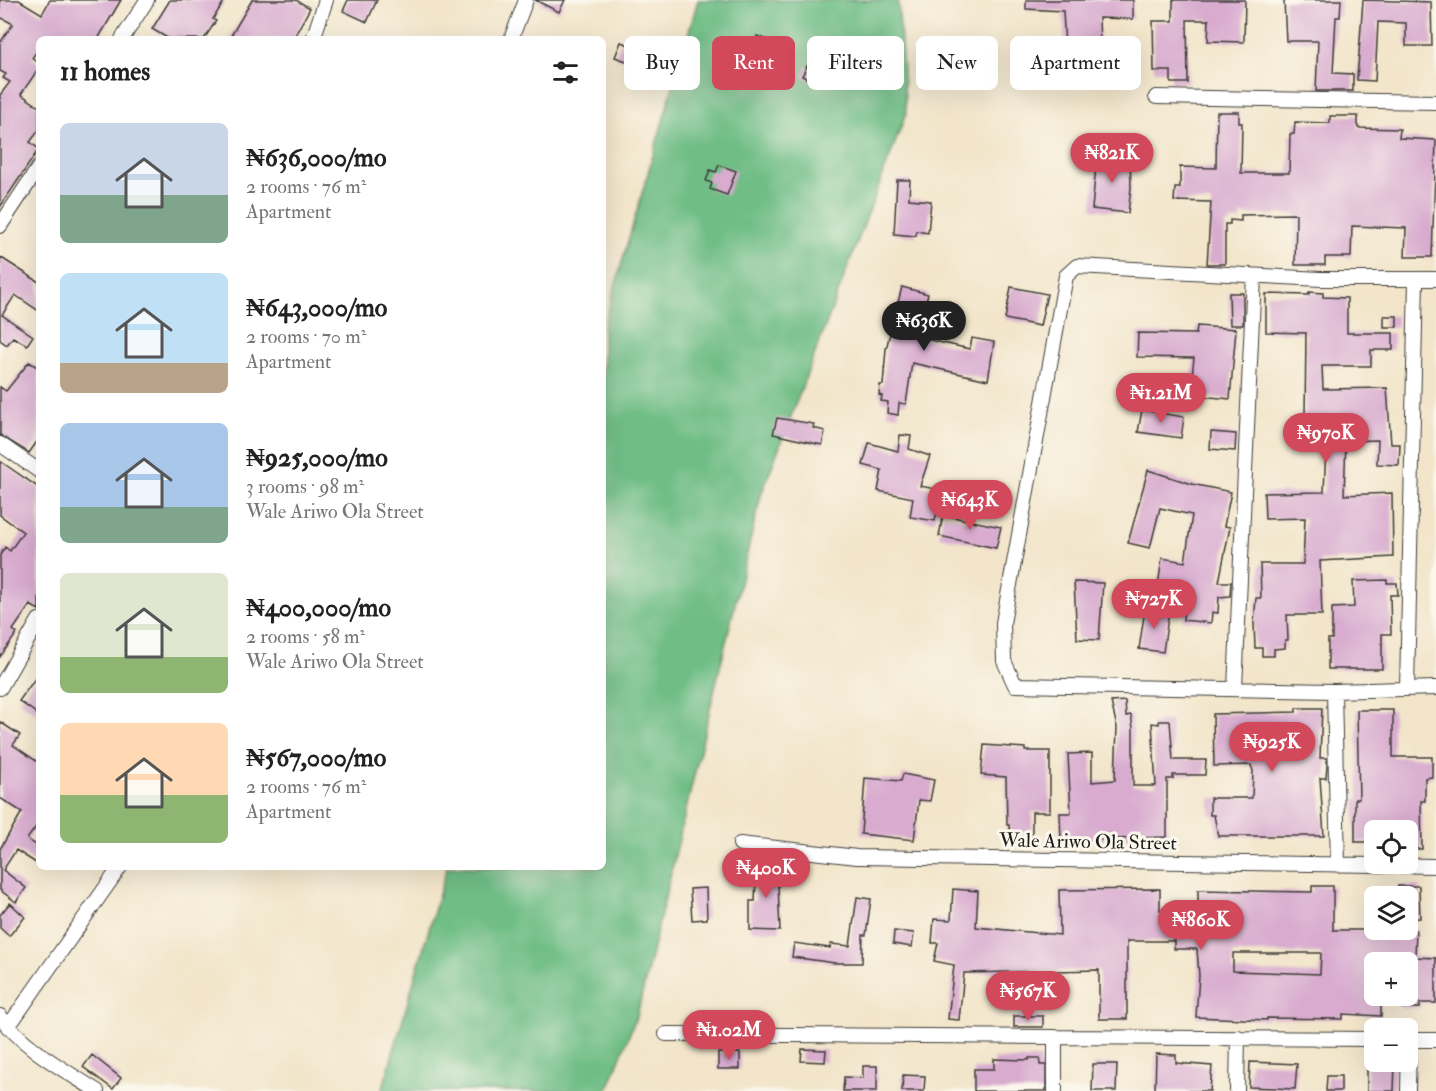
<!DOCTYPE html>
<html lang="en">
<head>
<meta charset="utf-8">
<style>
	body { margin:0; font-family:"IM FELL Double Pica",serif; background:#f2f2f2; color:#222; height:100vh; display:flex; flex-direction:column; font-size:22px; white-space:nowrap }
	* { box-sizing:border-box; margin:0 }
	p { font-size:20px; color:#767676 }
	.icon { flex:none; width:33px; height:33px; fill:none; stroke:currentColor; stroke-width:2; stroke-linecap:round; stroke-linejoin:round }
	.map { position:relative; flex:1; overflow:hidden }
	.drawer { position:absolute; left:36px; top:36px; width:570px; height:834px; display:flex; flex-direction:column; background:#fff; border-radius:9px; box-shadow:0 6px 24px #0002 }
	.drawer>* { flex:none }
	.guide { position:absolute; left:624px; top:36px; width:570px; height:54px; display:flex; gap:12px }
	.tools { position:absolute; left:1364px; top:820px; display:grid; gap:12px }
	.tools a { display:grid; place-items:center; width:54px; height:54px; border-radius:9px; background:#fff; box-shadow:0 6px 24px #0002; font-size:30px }
	.price { position:absolute; translate:-50% -51px; padding:0 14px; border-radius:21px; background:#d1495b; color:#fff; font-size:20px; line-height:39px; filter:drop-shadow(0 2px 3px #0008) }
	.price::after { content:''; position:absolute; left:50%; top:36px; width:18px; height:14px; margin-left:-9px; background:inherit; clip-path:polygon(0 0,100% 0,50% 100%) }
	.price.current { background:#222; color:#fff }
	ul { padding:0; list-style:none }
	li { display:flex; align-items:center; gap:18px; height:150px; padding:0 24px }
	li span { display:grid; place-items:center; flex:none; width:168px; height:120px; border-radius:9px; color:#555 }
	li>.icon { margin-inline-start:auto }
	span .icon { width:72px; height:72px; fill:#fffc; stroke-width:1 }
	li b { font-size:26px }
	h2 { display:flex; justify-content:space-between; align-items:center; height:72px; padding:0 24px; font-size:26px }
	.pill { padding:0 21px; border-radius:9px; background:#fff; box-shadow:0 6px 24px #0002; font-size:21px; line-height:54px }
	.pill.current { background:#d1495b; color:#fff }
	.map>svg:first-child { display:block }
	.forest { fill:#6fbd86; stroke:#466c51; stroke-width:1.5 }
	.building { fill:#d8abcf; fill-rule:evenodd }
	.lines { fill:none; stroke-linecap:round; stroke-linejoin:round }
	.minor-casing { stroke:#3c3a36; stroke-width:16 }
	.minor { stroke:#fff; stroke-width:14 }
	.labels { text-anchor:middle; stroke-width:6; stroke-linejoin:round; paint-order:stroke }
	.street-label { font-size:20px; fill:#1c1c1c; stroke:#fbf7ec }
</style>
</head>
<body>
<div class="map">
<svg width="1436" height="1091" viewBox="0 0 1436 1091">
	<rect width="100%" height="100%" fill="#fbf7ec"/>
	<filter id="ink" filterUnits="userSpaceOnUse"><feTurbulence type="fractalNoise" baseFrequency=".0167" numOctaves="2"/><feDisplacementMap in="SourceGraphic" scale="12" xChannelSelector="R" yChannelSelector="G"/><feConvolveMatrix kernelMatrix="1 2 1 2 8 2 1 2 1" color-interpolation-filters="sRGB"/></filter>
	<filter id="wash" filterUnits="userSpaceOnUse"><feTurbulence type="fractalNoise" baseFrequency=".008" numOctaves="4" result="noise"/><feDisplacementMap in="SourceGraphic" scale="24" xChannelSelector="R" yChannelSelector="G"/><feGaussianBlur stdDeviation="1.35" result="paint"/><feColorMatrix in="noise" values="0 0 0 0 0 0 0 0 0 0 0 0 0 0 0 0 0 1.4 0 .05"/><feComposite in="paint" operator="in"/></filter>
	<g filter="url(#wash)">
		<rect width="100%" height="100%" fill="#f2e5ca"/>
		<path class="forest" d="M698 0H898L906 114 761 495 637 1015 607 1091H382L447 867H603V328Z"/>
		<g id="blocks">
			<path class="building" d="M0 0H19L42 14 50 0H121L98 39H39V48L32 58 39 63V68L21 94 39 107V130L30 142 39 149 0 207V95L10 82 3 78 6 74 0 71V43L13 24 0 17Z
				M170 0H225L213 19 216 21 204 39H169L152 29Z
				M252 0H296L310 8 293 39H229Z
				M348 0H377L367 22 343 11Z
				M535 0H565L559 12Z
				M1026 0H1133V19L1099 18 1100 46 1065 47 1063 11 1026 9Z
				M1173 0H1245L1244 42 1208 41 1209 20H1187L1188 83H1171V71H1154L1153 21H1173Z
				M1284 0H1341L1340 17H1336L1333 73 1353 74V91H1316L1318 41H1286Z
				M1363 0 1431 2 1432 46H1406V23L1378 22 1375 81 1357 80Z
				M757 36 774 42 769 57 752 51Z
				M621 42 637 48 632 63 615 57Z
				M807 66 824 75 819 85 802 76Z
				M1217 112H1239V123H1242L1241 173H1289L1290 134H1294L1295 122 1330 123V116H1358V128L1400 129 1399 138 1436 140 1432 257H1405L1406 228 1352 226 1351 257H1325V265H1295L1296 214 1241 215V221L1230 220V224H1225V264H1207L1211 202 1174 201 1175 188H1180V167L1216 168Z
				M1097 155 1130 156 1131 188 1128 213 1092 209Z
				M719 165 736 171 727 195 710 189 712 183 706 181 710 170 716 172Z
				M897 180H910L909 199 931 201 928 233 916 231V236L894 234Z
				M0 257 39 282V311L15 295 2 315 33 336 27 345 13 337 7 345 0 340Z
				M902 287 928 294 916 337 970 349 972 338 994 342 988 380 912 363 906 404 899 403 898 415 887 413 888 402 881 401 882 396 879 395 880 385H883L886 349Z
				M1011 287 1047 294 1040 326 1005 319Z
				M1309 292 1323 293V297L1347 298V333H1393V350H1371V366H1322L1323 389 1387 388 1391 444H1400L1399 465 1377 464 1378 440 1346 441 1344 495 1392 493 1393 557 1320 561 1322 615H1287L1288 640H1285V648L1274 649V656H1262V648H1255L1254 623 1256 598H1261L1260 564H1303L1305 518 1265 519 1264 493 1324 492 1326 447 1299 446 1300 414H1305L1306 333 1266 332V294L1309 295Z
				M1229 293H1243V325H1230Z
				M1384 316H1397V327H1384Z
				M1197 326 1236 329 1230 399 1190 395 1194 358 1137 357 1138 333 1196 334Z
				M29 362 39 368V439L29 453 0 435V387L6 391Z
				M1142 410 1184 417 1181 438 1138 432Z
				M777 418 814 424 813 428 825 431 822 445 773 434Z
				M1211 432 1236 434 1235 451 1210 449Z
				M900 435 911 436 909 449 930 456 920 486 941 490 935 521 910 517 913 498 878 491 882 470 863 465 869 443 898 451Z
				M0 461 39 488V610L30 605 13 630 17 633 0 657V555L5 547 10 551 23 532 0 515Z
				M1148 470 1192 484 1231 492 1224 526 1230 527 1219 582H1231L1230 596 1219 597 1218 613 1212 612 1211 623 1183 620 1186 590 1158 586 1162 558 1185 562 1192 515 1160 508 1150 548 1128 543Z
				M943 515 1001 527 996 548 939 536Z
				M1387 580V583H1397L1398 595H1390L1391 634H1382V669H1328V639H1332V608L1354 607 1353 581Z
				M1074 582 1103 583 1099 640 1077 639Z
				M1145 609 1169 611 1163 652 1139 649Z
				M39 673V715L19 701Z
				M1125 701 1126 716 1131 715 1133 728V786H1156L1152 723 1159 724V721H1170L1173 760H1206L1205 775H1173V779H1167V837L1061 841 1060 813H1071L1068 754 1092 753V782L1115 780 1117 727 1111 702Z
				M1296 708H1322L1320 758H1327V766L1326 778H1320L1324 836H1218L1214 815H1210V798H1252L1253 771 1251 765 1214 766 1213 714 1296 712Z
				M1357 710H1393V757H1432V777L1425 778V801H1421L1422 849H1407V831H1374V842H1355V799H1359Z
				M0 722 20 735 13 745 39 763V823L27 839 39 847V865L16 850 3 870 26 888 16 902 0 890V849L22 812 0 798Z
				M984 745 1025 748V751H1050V812H1032V842H1014V832H1010L1009 825H1007L1006 777 981 775Z
				M903 774 934 780 930 801 919 800 914 840 861 834 865 778 901 781Z
				M761 859 777 861 780 931 750 930V901H755L756 877H759Z
				M1312 886H1333V930H1416L1415 957 1436 958V1003H1420V1008H1401V996H1407V963H1374V996L1381 1000V1016L1343 1014V1019L1267 1018V1020L1196 1017 1199 976 1197 949H1174V941H1127V1019H1099V970L964 973 959 1020 948 1019 954 965 934 961 938 943H932L934 919 951 920 953 889 978 891 976 927 1060 935 1059 890 1160 889V910H1198V890L1312 892ZM1233 953H1321L1320 974 1233 971Z
				M1398 886H1419L1420 918 1407 919V897H1398Z
				M706 888 707 919 692 920 690 889Z
				M857 897 871 899 866 935H863L862 963H835L792 957 794 943 830 948 831 944 850 946Z
				M10 903 25 917 9 936 0 928V915Z
				M894 931 914 933 912 947 893 944Z
				M1014 1016H1043V1027H1014Z
				M802 1049 826 1050 825 1062 801 1061Z
				M718 1053H740V1069H718Z
				M1156 1054 1176 1055V1063L1212 1066 1210 1091H1155Z
				M92 1055 121 1078 113 1089 83 1067Z
				M1029 1058H1040V1065H1046V1091H974V1069H994V1059L1029 1060Z
				M1250 1062 1297 1064 1295 1089 1249 1087Z
				M1367 1063H1395L1394 1091H1367Z
				M1093 1064H1117L1116 1091H1092Z
				M863 1066H877V1091H843L844 1077 863 1078Z
				M903 1075 925 1076 924 1091H902Z
				M1327 1076H1341V1091H1326Z"/>
		</g>
	</g>
	<g filter="url(#ink)">
		<use href="#blocks" fill-opacity="0" stroke="#3c3a36" stroke-width="1.5"/>
		<g class="lines">
			<g class="minor-casing">
				<path id="minor" d="M122 39 147 0
					M313 39 326 0
					M511 39 526 0
					M1156 97 1436 102
					M0 226 39 167
					M1436 279H1321L1077 266 1066 276 1003 623 1004 661 1015 685 1334 691 1436 688
					M0 444 39 471
					M0 688 39 620
					M1235 688 1254 276
					M1407 688 1416 279
					M1334 691 1338 865
					M740 844 857 857 1436 866
					M0 1016C24 1048 63 1069 97 1091
					M8 1027 120 867
					M666 1034 1055 1037
					M1407 1040H1436
					M1055 1091V1037L1374 1039
					M1237 1091 1238 1037
					M1408 1091 1409 1040"/>
			</g>
			<use href="#minor" class="minor"/>
		</g>
	</g>
	<g class="labels">
		<g class="street-label">
			<text transform="translate(1088 841) rotate(1)" y="7">Wale Ariwo Ola Street</text>
		</g>
	</g>
</svg>
<div class="tools">
<a><svg class="icon" aria-label="locate" viewBox="0 0 24 24"><circle cx="12" cy="12" r="6"/><path d="M12 2v4M12 18v4M2 12h4M18 12h4"/></svg></a>
<a><svg class="icon" aria-label="layers" viewBox="0 0 24 24"><path d="M12 4l9 5-9 5-9-5zM3 14l9 5 9-5"/></svg></a>
<a>+</a>
<a>−</a>
</div>
<b class="price" style="left:1112px;top:184px">₦821K</b>
<b class="price current" style="left:924px;top:352px">₦636K</b>
<b class="price" style="left:1161px;top:424px">₦1.21M</b>
<b class="price" style="left:1326px;top:464px">₦970K</b>
<b class="price" style="left:970px;top:531px">₦643K</b>
<b class="price" style="left:1154px;top:630px">₦727K</b>
<b class="price" style="left:1272px;top:773px">₦925K</b>
<b class="price" style="left:766px;top:899px">₦400K</b>
<b class="price" style="left:1201px;top:951px">₦860K</b>
<b class="price" style="left:1028px;top:1022px">₦567K</b>
<b class="price" style="left:729px;top:1061px">₦1.02M</b>
<div class="guide">
<a class="pill">Buy</a>
<a class="pill current">Rent</a>
<a class="pill">Filters</a>
<a class="pill">New</a>
<a class="pill">Apartment</a>
</div>
<section class="drawer">
<h2>11 homes<svg class="icon" aria-label="filters" viewBox="0 0 24 24"><path d="M4 7h16M4 17h16"/><circle cx="9" cy="7" r="2"/><circle cx="15" cy="17" r="2"/></svg></h2>
<ul>
<li><span style="background:linear-gradient(#c9d6e8 60%,#7fa58c 0)"><svg class="icon" aria-label="home" viewBox="0 0 24 24"><path d="M3 11l9-7 9 7M6 9v11h12V9"/></svg></span><div><b>₦636,000/mo</b><p>2 rooms · 76 m²</p><p>Apartment</p></div></li>
<li><span style="background:linear-gradient(#bfe0f5 75%,#b9a48a 0)"><svg class="icon" aria-label="home" viewBox="0 0 24 24"><path d="M3 11l9-7 9 7M6 9v11h12V9"/></svg></span><div><b>₦643,000/mo</b><p>2 rooms · 70 m²</p><p>Apartment</p></div></li>
<li><span style="background:linear-gradient(#a9c7e8 70%,#7fa58c 0)"><svg class="icon" aria-label="home" viewBox="0 0 24 24"><path d="M3 11l9-7 9 7M6 9v11h12V9"/></svg></span><div><b>₦925,000/mo</b><p>3 rooms · 98 m²</p><p>Wale Ariwo Ola Street</p></div></li>
<li><span style="background:linear-gradient(#dfe7d0 70%,#8fb573 0)"><svg class="icon" aria-label="home" viewBox="0 0 24 24"><path d="M3 11l9-7 9 7M6 9v11h12V9"/></svg></span><div><b>₦400,000/mo</b><p>2 rooms · 58 m²</p><p>Wale Ariwo Ola Street</p></div></li>
<li><span style="background:linear-gradient(#ffd9b3 60%,#8fb573 0)"><svg class="icon" aria-label="home" viewBox="0 0 24 24"><path d="M3 11l9-7 9 7M6 9v11h12V9"/></svg></span><div><b>₦567,000/mo</b><p>2 rooms · 76 m²</p><p>Apartment</p></div></li>
</ul>
</section>
</div>
</body>
</html>
